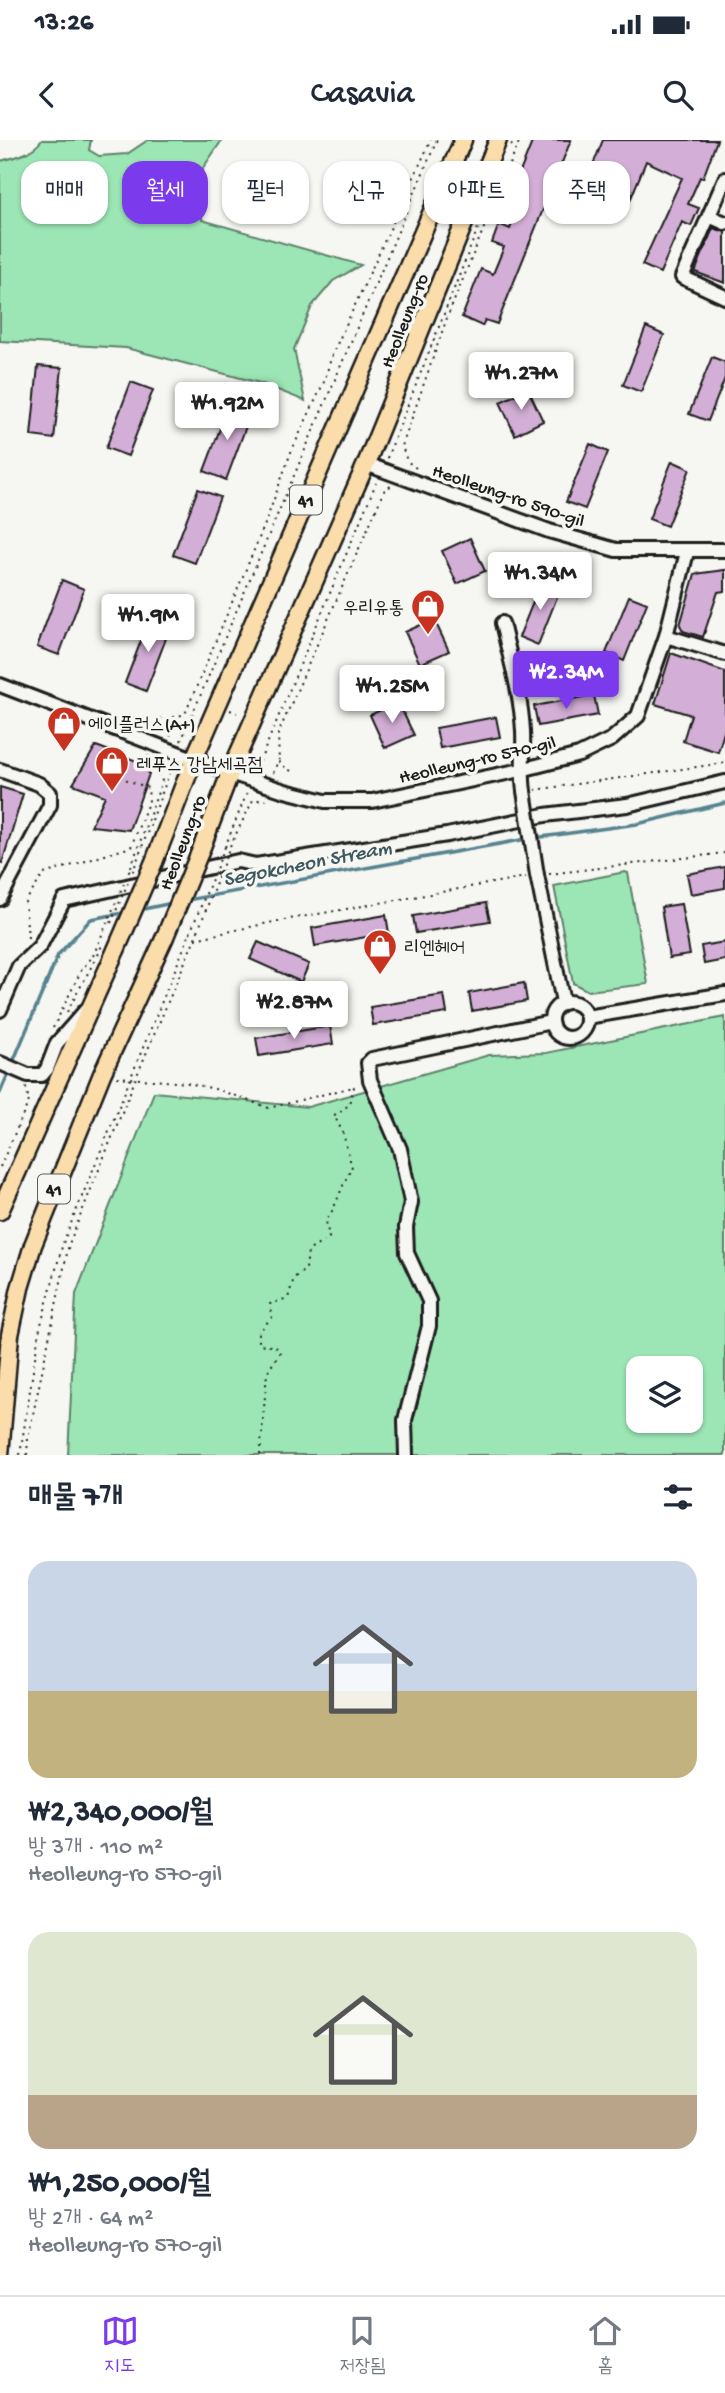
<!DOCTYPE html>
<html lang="ko">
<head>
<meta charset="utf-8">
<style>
	body { margin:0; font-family:"Gochi Hand","Poor Story",sans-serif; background:#f6f6f7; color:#1f2937; height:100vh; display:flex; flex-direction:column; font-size:26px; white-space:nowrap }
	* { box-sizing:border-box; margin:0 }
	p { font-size:23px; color:#747a83 }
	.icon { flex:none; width:38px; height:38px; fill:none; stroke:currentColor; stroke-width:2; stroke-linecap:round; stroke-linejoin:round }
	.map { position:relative; height:1315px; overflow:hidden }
	.sheet { display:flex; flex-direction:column; background:#fff; flex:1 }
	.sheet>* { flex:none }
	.banner { position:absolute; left:21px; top:21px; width:684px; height:63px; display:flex; gap:14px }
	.fabs { position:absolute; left:626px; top:1216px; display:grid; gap:14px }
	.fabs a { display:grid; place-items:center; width:77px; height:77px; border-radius:14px; background:#fff; box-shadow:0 2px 5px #0004; font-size:35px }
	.price { position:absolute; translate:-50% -60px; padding:0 16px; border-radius:7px; background:#fff; color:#222; font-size:23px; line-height:46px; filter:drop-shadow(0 2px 4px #0008) }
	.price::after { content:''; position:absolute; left:50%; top:42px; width:21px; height:16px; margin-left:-10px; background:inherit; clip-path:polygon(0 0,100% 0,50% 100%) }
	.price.active { background:#7c3aed; color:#fff }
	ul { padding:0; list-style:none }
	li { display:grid; align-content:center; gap:14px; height:371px; padding:0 28px }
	li span { display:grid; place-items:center; height:217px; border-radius:21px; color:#555 }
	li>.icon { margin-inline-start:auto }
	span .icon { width:126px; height:126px; fill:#fffc; stroke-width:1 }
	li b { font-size:30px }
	h2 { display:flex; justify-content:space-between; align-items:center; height:84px; padding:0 28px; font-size:30px }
	.pill { padding:0 24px; border-radius:21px; background:#fff; box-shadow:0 2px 5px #0004; font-size:24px; line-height:63px }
	.pill.active { background:#7c3aed; color:#fff }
	.status { display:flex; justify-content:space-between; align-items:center; height:49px; padding:0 35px; background:#fff; direction:ltr }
	.status svg { height:19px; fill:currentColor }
	header { display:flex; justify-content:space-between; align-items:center; height:91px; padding:0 28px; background:#fff; font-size:32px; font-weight:600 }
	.dock { display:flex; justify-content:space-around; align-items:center; height:98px; border-top:2px solid #e0e1e3; background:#fff; font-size:19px; color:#747a83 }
	.dock a { display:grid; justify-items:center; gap:4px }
	.dock .active { color:#7c3aed }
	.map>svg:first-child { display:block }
	.green { fill:#9ce6b5; stroke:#5c8168; stroke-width:2; fill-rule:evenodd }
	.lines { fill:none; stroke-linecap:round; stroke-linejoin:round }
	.stream { stroke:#56838f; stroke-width:3.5 }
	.building { fill:#d3aed6; stroke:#1c1c1c; stroke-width:2 }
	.minor-casing { stroke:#1c1c1c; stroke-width:18 }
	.major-casing { stroke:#1c1c1c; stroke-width:21 }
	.path { stroke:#1c1c1c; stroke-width:2; stroke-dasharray:2 5; stroke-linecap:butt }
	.minor { stroke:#f6f6f2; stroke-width:12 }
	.major { stroke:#faddab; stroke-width:16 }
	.minor-bridge-casing { stroke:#1c1c1c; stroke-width:18; stroke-linecap:butt }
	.major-bridge-casing { stroke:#1c1c1c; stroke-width:21; stroke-linecap:butt }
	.path-bridge { stroke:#1c1c1c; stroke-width:2; stroke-dasharray:2 5; stroke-linecap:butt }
	.minor-bridge { stroke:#f6f6f2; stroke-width:12 }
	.major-bridge { stroke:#faddab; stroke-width:16 }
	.labels { text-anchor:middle; stroke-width:7; stroke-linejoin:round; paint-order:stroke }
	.shield { fill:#f6f6f2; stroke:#5d5d5c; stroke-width:2 }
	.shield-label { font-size:18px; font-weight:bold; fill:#1c1c1c }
	.street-label { font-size:19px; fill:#1c1c1c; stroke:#f6f6f2 }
	.poi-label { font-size:19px; fill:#1c1c1c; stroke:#f6f6f2; text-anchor:start }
	.water-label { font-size:21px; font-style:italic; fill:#3e585f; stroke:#f6f6f2 }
</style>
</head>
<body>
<div class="status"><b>13:26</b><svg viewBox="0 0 49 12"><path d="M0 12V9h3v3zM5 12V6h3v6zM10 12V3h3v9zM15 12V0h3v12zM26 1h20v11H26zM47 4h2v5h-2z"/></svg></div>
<header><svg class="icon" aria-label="back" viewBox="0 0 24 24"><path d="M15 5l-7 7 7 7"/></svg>Casavia<svg class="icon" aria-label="search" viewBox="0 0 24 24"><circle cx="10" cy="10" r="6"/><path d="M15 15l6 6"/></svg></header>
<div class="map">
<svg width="725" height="1315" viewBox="0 0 725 1315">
	<rect width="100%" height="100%" fill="#f6f6f2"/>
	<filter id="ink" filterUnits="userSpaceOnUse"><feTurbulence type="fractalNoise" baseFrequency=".0143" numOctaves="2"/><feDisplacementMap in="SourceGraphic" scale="14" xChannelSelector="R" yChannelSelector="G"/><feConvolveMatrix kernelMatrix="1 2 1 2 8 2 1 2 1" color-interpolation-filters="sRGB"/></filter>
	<g filter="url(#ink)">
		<path class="green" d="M42 0H91L89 10 99 16 127 14 148 0H222L203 28 202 80 361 125 333 141 312 166 294 209 305 261 260 243 126 208 0 201V21C17 17 31 14 42 0Z
			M625 732 628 733 648 844 588 851 573 843 554 746Z
			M725 877V1315H68L76 1154 154 952 308 967 489 915 546 913ZM639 1228H691V1281H639Z"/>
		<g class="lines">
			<path class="stream" d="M534 698 637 684 725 663
				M187 760 527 699
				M139 770 172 763
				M0 953 58 815 91 779 128 772"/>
		</g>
		<path class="building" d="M533 0H571L497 184 485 180 482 186 462 177 481 129 493 134 504 107 492 103 499 84 510 89 519 66 508 62Z
			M603 0H717L703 38 700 37 688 64 699 68 691 86 682 82 660 133 642 125 682 38 646 21 629 63 585 45Z
			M713 88 725 92V143L695 132Z
			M646 187 664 195 641 252 623 245Z
			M712 217 725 222V238L708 281 689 274Z
			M38 226 62 228 54 299 31 296Z
			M131 242 153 250 128 316 106 308Z
			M528 249 543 281 515 295 500 262Z
			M229 265 251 273 226 340 204 331Z
			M590 304 608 312 585 369 566 362Z
			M672 321 690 329 667 386 649 379Z
			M198 349 220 357 195 423 173 415Z
			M470 398 485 431 457 444 442 411Z
			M725 430V451L718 452 703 497 683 491 680 485 695 434Z
			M62 440 84 449 59 515 37 507Z
			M542 440 561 447 538 505 519 497Z
			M629 456 647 463 624 521 606 513Z
			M150 477 171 485 146 551 125 543Z
			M434 479 449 511 420 524 405 492Z
			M671 513 725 532V589L718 612 683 601 691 575 655 564Z
			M594 555 598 575 538 586 534 566Z
			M398 562 414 595 385 608 370 575Z
			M496 577 500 597 440 608 436 588Z
			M96 606 145 624 149 634 129 690 91 686 105 656 73 644Z
			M0 647 23 654 2 723 0 722Z
			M725 727V748L691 754 687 734Z
			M486 763 490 781 416 793 413 776Z
			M681 764 690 815 669 818 661 767Z
			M386 775 389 793 315 806 312 788Z
			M258 802 309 824 301 842 250 819Z
			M725 802V820L704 824 701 806Z
			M524 843 527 861 472 871 469 853Z
			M444 855 447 873 373 885 370 867Z
			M330 886 333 904 259 916 256 898Z"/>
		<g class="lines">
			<g class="minor-casing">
				<path id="minor" d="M725 39 682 137 725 157
					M709 76 725 83
					M366 324 549 391 616 410H725
					M502 483C510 518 521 554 523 591 524 611 521 631 524 651
					M666 496 725 514
					M0 545 230 633 285 651 325 661H372L521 630 579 615 612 599 638 576 666 496 687 412
					M0 630 39 644 50 653V665L0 759
					M537 735 563 862
					M551 880a18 18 0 1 1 36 0a18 18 0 1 1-36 0Z
					M0 870 19 826 40 806 64 760 238 721 256 725 447 695 545 675 627 665 725 642
					M587 877 725 854
					M0 923 28 935H42L47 929 57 903 86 870
					M406 1315 405 1280 429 1186V1161L407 1113 406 1087 411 1062 400 1009 370 940 368 923 372 919 551 882"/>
			</g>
			<g class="major-casing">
				<path id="major" d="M200 712 230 633 366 324 498 0
					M154 722 194 619 463 0
					M0 1071 116 810
					M0 1315 10 1195 20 1148 33 1105 102 934 164 799"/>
			</g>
			<path class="path" d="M511 6 514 0
				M387 318 484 73
				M416 328 407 321 402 306 447 178 520 0
				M230 570 237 573
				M160 578 164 580 185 574 265 384 291 312 324 242 332 215 431 0
				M170 596 177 578
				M181 601 437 0
				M257 628 376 343
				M291 631 279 623 278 594 385 349 391 346
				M273 633 279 619
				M535 650 725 623
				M230 706 253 660H271
				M225 707 247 653
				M135 726 172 626
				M131 727 162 641 151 618 144 614
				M549 734 725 713
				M28 798 25 762 44 734 131 707 149 660 148 648 107 632
				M195 799 273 782 526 737
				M67 872 96 818
				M53 888 82 829 93 816
				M117 937 188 943 219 950 269 968 353 947
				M0 1027 29 961 26 947
				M20 1315 39 1192 63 1103 190 793
				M27 1315 28 1298 69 1104 135 940 198 791
				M260 1315 267 1233 280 1212 276 1207 259 1204V1192L272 1177 270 1164 288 1158 294 1138 306 1129 308 1111 329 1098 326 1081C338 1064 341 1045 352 1028L343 993 334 975C349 969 350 962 354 947L359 945"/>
			<use href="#minor" class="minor"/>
			<use href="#major" class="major"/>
			<g class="minor-bridge-casing">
				<path id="minor-bridge" d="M524 651 537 735"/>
			</g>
			<g class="major-bridge-casing">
				<path id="major-bridge" d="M164 799 200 712
					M116 810 154 722"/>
			</g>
			<path class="path-bridge" d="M111 783 135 726
				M198 791 230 706
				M190 793 225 707
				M98 815 102 805
				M93 816 131 727"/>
			<use href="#minor-bridge" class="minor-bridge"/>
			<use href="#major-bridge" class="major-bridge"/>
		</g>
	</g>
	<defs>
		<g id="shop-pin" transform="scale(1.75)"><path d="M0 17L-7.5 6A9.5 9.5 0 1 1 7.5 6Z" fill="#c8321e" stroke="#f6f6f2"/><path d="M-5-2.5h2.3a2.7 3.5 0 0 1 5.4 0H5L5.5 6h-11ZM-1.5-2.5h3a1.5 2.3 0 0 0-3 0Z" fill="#fff"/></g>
	</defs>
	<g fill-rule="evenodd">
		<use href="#shop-pin" x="428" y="466"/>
		<use href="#shop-pin" x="64" y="583"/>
		<use href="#shop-pin" x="112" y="623"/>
		<use href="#shop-pin" x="380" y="806"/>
	</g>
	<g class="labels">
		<g class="shield">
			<rect x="290" y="345.5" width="32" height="29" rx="5"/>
			<rect x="38" y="1034.5" width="32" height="29" rx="5"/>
		</g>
		<g class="shield-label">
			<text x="306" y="366">41</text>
			<text x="54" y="1055">41</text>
		</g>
		<g class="street-label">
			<text transform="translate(403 180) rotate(-68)" y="7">Heolleung-ro</text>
			<text transform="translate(509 354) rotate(19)" y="7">Heolleung-ro 590-gil</text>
			<text transform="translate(477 618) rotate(-13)" y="7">Heolleung-ro 570-gil</text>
			<text transform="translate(181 702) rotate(-69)" y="7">Heolleung-ro</text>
		</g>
		<g class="poi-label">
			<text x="404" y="473" text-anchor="end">우리유통</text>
			<text x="88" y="590">에이플러스(A+)</text>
			<text x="136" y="630">레푸스 강남세곡점</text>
			<text x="404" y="813">리엔헤어</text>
		</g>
		<g class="water-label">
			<text transform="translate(307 722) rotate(-11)" y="7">Segokcheon Stream</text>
		</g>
	</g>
</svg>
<div class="fabs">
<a><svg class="icon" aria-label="layers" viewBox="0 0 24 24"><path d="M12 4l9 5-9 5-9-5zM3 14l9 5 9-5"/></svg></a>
</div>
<b class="price" style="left:521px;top:272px">₩1.27M</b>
<b class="price" style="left:227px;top:302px">₩1.92M</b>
<b class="price" style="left:540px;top:472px">₩1.34M</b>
<b class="price" style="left:148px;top:514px">₩1.9M</b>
<b class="price active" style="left:566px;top:571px">₩2.34M</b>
<b class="price" style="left:392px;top:585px">₩1.25M</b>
<b class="price" style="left:294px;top:901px">₩2.87M</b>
<div class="banner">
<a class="pill">매매</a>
<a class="pill active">월세</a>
<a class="pill">필터</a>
<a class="pill">신규</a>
<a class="pill">아파트</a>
<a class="pill">주택</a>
</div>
</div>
<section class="sheet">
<h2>매물 7개<svg class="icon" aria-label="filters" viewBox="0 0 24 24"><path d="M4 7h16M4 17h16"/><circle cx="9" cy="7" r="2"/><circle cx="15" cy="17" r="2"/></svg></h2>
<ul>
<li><span style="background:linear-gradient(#c9d6e8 60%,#c2b280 0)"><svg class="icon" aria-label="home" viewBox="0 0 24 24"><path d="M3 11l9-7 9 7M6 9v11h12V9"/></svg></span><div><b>₩2,340,000/월</b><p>방 3개 · 110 m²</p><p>Heolleung-ro 570-gil</p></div></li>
<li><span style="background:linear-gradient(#dfe7d0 75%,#b9a48a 0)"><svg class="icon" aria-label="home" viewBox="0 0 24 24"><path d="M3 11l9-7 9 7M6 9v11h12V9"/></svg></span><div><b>₩1,250,000/월</b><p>방 2개 · 64 m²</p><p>Heolleung-ro 570-gil</p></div></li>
</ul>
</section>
<nav class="dock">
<a class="active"><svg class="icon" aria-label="map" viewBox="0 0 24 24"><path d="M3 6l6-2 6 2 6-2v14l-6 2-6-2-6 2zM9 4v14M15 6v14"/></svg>지도</a>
<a><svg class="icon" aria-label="saved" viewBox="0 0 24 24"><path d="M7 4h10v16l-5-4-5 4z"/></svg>저장됨</a>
<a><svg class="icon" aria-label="home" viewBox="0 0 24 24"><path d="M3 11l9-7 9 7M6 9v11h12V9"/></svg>홈</a>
</nav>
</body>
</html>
